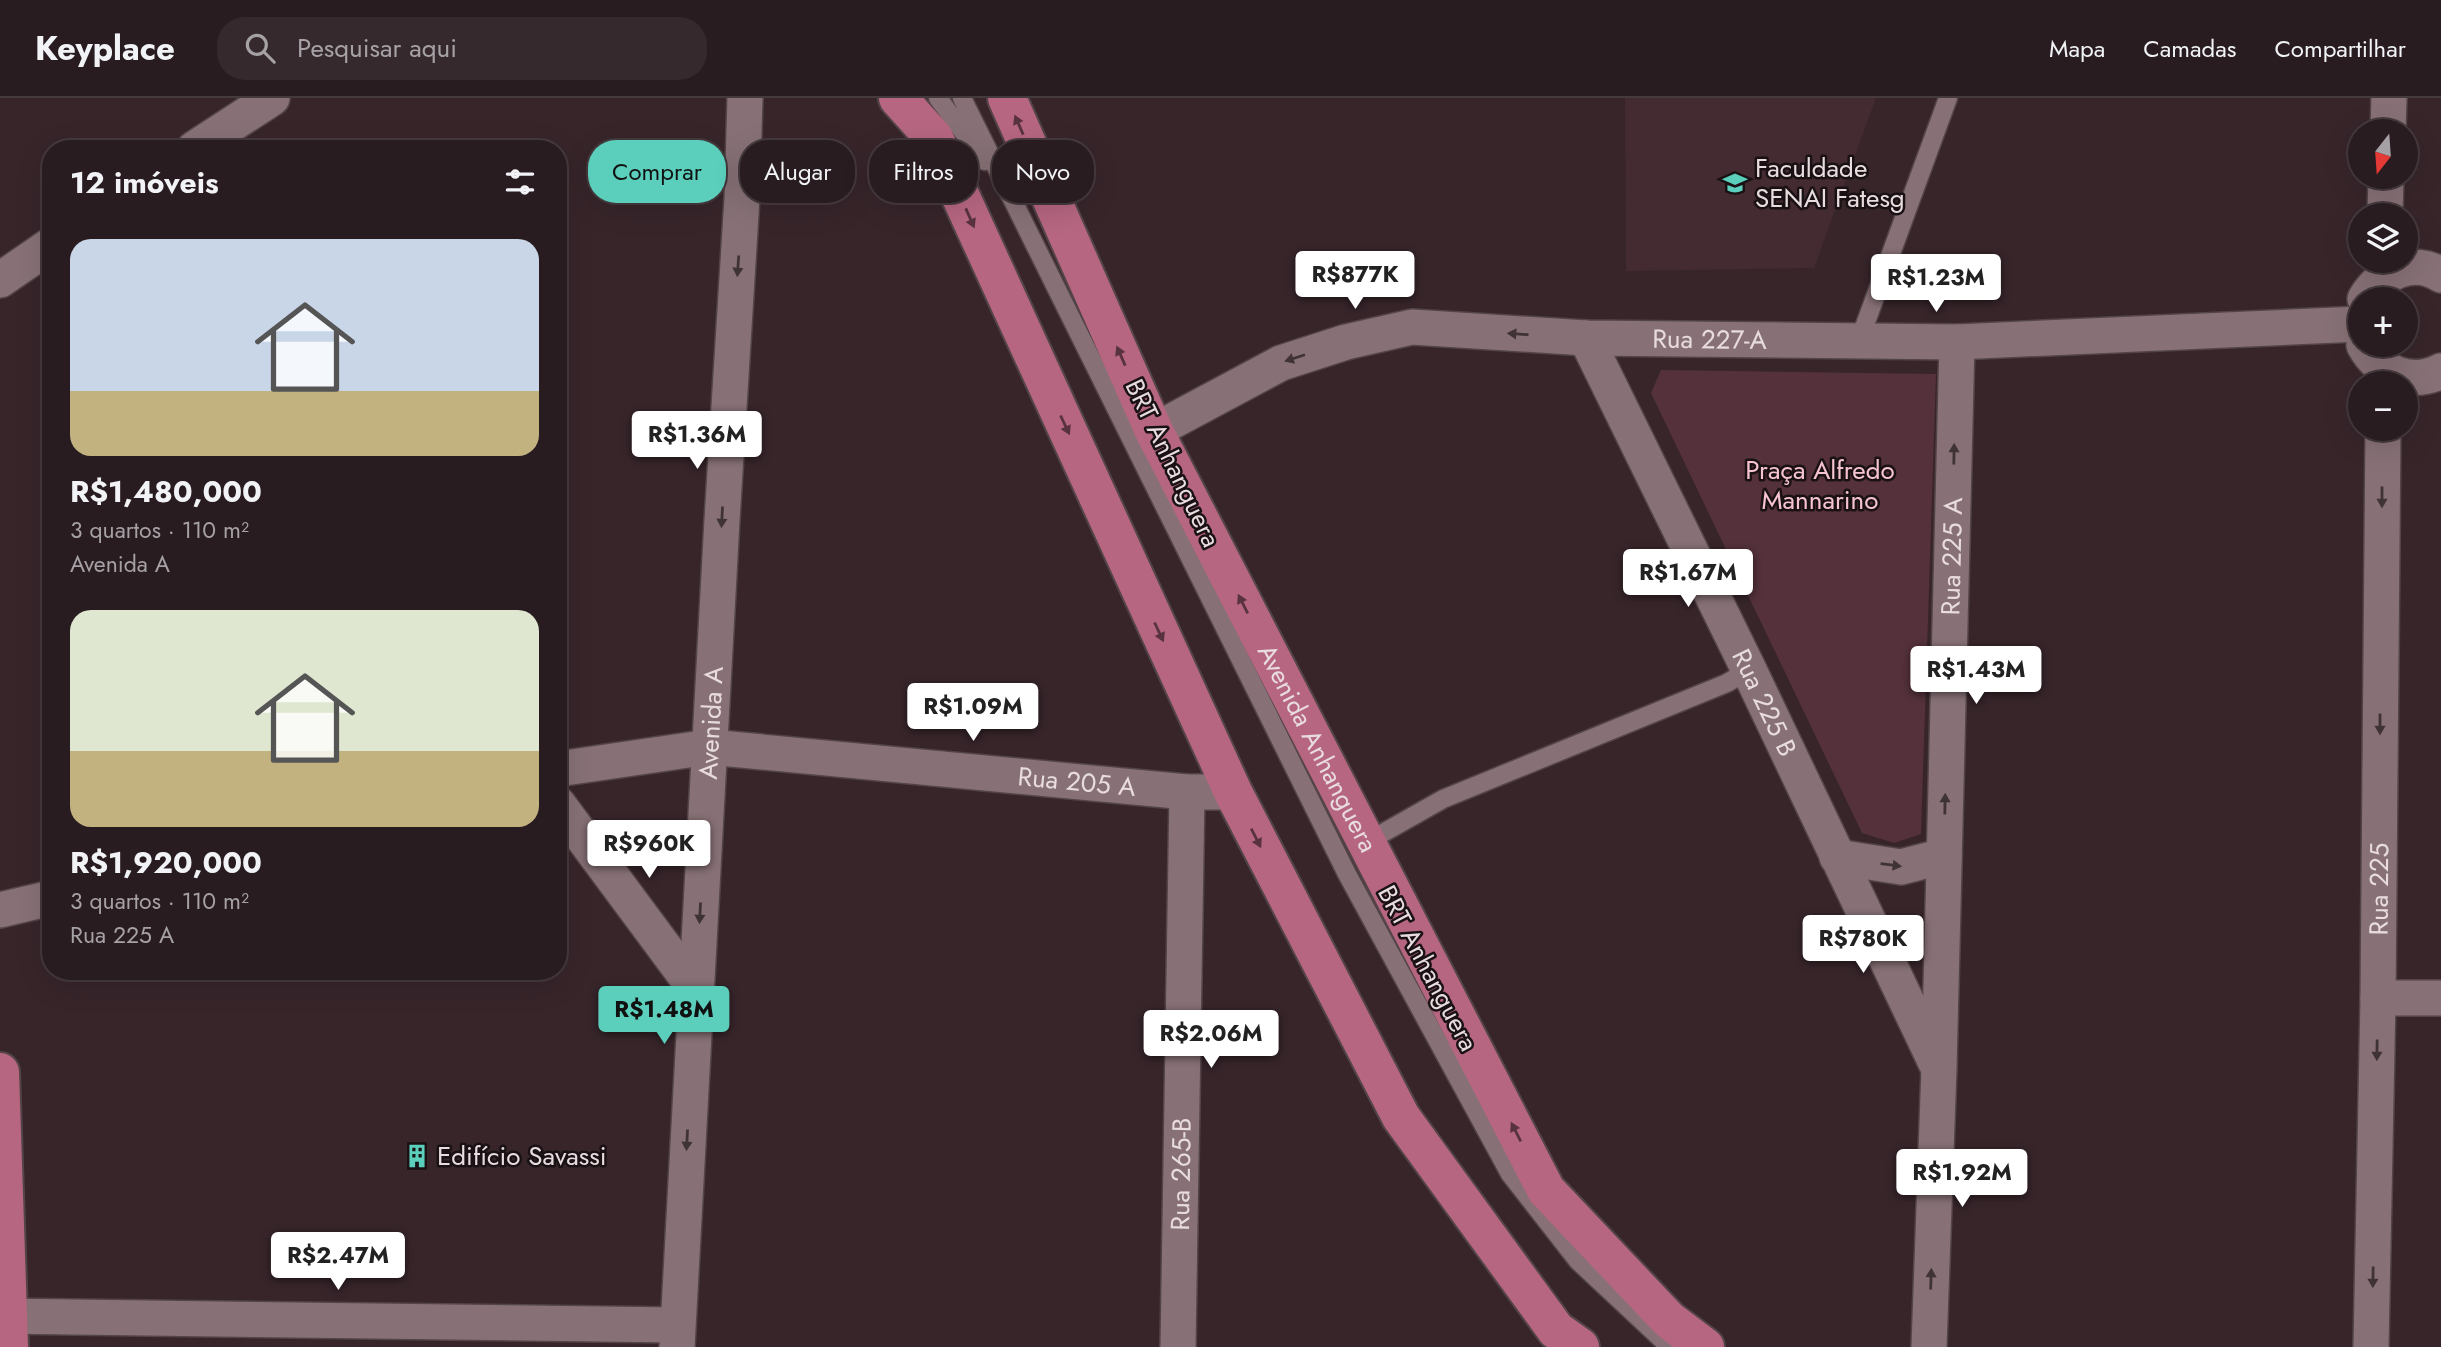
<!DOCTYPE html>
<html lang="pt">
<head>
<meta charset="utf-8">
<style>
	body { margin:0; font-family:Jost,sans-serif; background:#35292d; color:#f1f3f6; height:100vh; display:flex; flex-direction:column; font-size:26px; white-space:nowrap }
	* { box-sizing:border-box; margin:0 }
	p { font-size:23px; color:#a5a1a5 }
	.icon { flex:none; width:38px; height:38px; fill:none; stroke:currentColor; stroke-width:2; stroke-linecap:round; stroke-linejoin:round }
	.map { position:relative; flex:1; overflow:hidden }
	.drawer { position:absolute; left:42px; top:42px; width:525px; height:840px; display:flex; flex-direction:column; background:#291c20; border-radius:28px; box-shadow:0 7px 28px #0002,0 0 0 2px #453a3e }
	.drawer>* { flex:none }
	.banner { position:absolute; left:588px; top:42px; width:665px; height:63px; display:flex; gap:14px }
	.needle { width:46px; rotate:197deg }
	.fabs { position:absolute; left:2348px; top:21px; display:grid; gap:14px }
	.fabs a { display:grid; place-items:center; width:70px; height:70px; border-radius:50%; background:#291c20; box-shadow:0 7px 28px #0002,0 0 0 2px #453a3e; font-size:35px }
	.price { position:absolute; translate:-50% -60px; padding:0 16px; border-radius:7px; background:#fff; color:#222; font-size:23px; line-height:46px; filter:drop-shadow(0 2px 4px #0008) }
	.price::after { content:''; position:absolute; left:50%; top:42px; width:21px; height:16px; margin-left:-10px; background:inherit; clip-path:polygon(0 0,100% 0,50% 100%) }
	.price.on { background:#5bcebc; color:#111 }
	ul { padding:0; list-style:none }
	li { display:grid; align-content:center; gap:14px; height:371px; padding:0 28px }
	li span { display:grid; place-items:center; height:217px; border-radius:21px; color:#555 }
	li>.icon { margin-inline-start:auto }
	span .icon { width:126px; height:126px; fill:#fffc; stroke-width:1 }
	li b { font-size:30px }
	h2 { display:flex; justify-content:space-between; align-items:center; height:84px; padding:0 28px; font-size:30px }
	.pill { padding:0 24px; border-radius:28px; background:#291c20; box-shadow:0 7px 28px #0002,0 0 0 2px #453a3e; font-size:24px; line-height:63px }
	.pill.on { background:#5bcebc; color:#111 }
	header { display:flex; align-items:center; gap:42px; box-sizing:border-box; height:98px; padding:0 35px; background:#291c20; border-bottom:2px solid #453a3e }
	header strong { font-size:33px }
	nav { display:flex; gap:38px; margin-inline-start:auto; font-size:24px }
	.search { width:490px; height:63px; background:#35292d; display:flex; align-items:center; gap:18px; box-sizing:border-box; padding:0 24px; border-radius:28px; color:#a5a1a5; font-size:26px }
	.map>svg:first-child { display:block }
	.built { fill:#442b32 }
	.green { fill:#54313b }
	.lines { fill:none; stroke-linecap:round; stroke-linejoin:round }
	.lane-casing { stroke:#534447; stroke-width:21 }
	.street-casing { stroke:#534447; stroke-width:38 }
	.primary-casing { stroke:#534447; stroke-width:42 }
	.lane { stroke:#877176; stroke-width:18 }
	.street { stroke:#877176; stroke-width:35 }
	.primary { stroke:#b66680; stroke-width:38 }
	.oneway { fill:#58333f }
	.oneway2 { fill:#403336 }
	.labels { text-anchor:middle; stroke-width:5; stroke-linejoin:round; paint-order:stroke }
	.poi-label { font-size:26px; fill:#e8dcdf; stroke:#191113; text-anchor:start }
	.street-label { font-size:26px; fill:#e8dcdf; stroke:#191113 }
	.park-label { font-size:26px; fill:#f6c4d1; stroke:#191113 }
</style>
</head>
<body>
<header>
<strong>Keyplace</strong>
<div class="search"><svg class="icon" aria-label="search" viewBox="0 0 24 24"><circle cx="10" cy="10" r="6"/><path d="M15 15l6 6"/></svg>Pesquisar aqui</div>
<nav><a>Mapa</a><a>Camadas</a><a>Compartilhar</a></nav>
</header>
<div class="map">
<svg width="2441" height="1249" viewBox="0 0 2441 1249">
	<rect width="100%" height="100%" fill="#37252a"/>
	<path class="built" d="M1625 0H1876L1814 170 1626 173Z"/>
	<path class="green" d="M1661 272 1936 276 1921 736 1894 745 1862 735 1651 295Z"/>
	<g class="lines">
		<g class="lane-casing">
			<path id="lane" d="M938 0 985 63
				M962 0 1347 776 1510 1076 1578 1163 1670 1249
				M1859 243 1948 0
				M1367 744 1443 701 1727 585 1749 572"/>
		</g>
		<g class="street-casing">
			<g id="street">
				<path d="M2388 33 2389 0"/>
				<path d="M194 51 272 0"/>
				<path d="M2385 117 2386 79"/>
				<path d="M0 182 51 147"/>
				<path d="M2365 201C2380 175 2414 159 2441 177"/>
				<path id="s1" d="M1586 240 1749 572 1936 965"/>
				<path d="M2364 247C2379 275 2412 288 2441 273"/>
				<path id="s2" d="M1154 333 1281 265 1346 244 1412 229 1586 240 1957 244 2359 226"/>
				<path id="s3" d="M558 671 709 649 1187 694H1233"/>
				<path d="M558 706 696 892"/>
				<path d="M1837 759 1901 769 1944 758"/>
				<path d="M0 812 51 800"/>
				<path d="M2378 900H2441"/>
				<path d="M0 1218 677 1227"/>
				<path id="s4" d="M677 1249 722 422 742 100 745 0"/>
				<path id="s5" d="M1178 1249 1187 694"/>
				<path id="s6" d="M1929 1249 1939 970 1957 244"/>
				<path id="s7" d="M2371 1249 2378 900 2383 331"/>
			</g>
		</g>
		<g class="primary-casing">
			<g id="primary">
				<path d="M898 0 934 40 1233 694 1401 1019 1556 1232 1580 1249"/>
				<path id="s8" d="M1007 0 1154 333 1546 1092 1669 1222 1705 1249"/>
				<path d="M0 974 9 1249"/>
			</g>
		</g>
		<use href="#lane" class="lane"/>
		<use href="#street" class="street"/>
		<use href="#primary" class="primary"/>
	</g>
	<defs><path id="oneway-solid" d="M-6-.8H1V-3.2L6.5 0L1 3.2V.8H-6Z" transform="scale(1.75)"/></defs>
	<g class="oneway">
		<use href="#oneway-solid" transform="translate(1019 27) rotate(-114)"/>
		<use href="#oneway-solid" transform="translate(970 120) rotate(66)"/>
		<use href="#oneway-solid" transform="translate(1121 258) rotate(-114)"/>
		<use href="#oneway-solid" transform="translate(1065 327) rotate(65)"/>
		<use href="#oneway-solid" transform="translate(1243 506) rotate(-117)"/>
		<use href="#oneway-solid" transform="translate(1159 534) rotate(65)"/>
		<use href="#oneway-solid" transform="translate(1256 740) rotate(63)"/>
		<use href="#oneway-solid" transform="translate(1516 1034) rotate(-117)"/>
	</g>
	<g class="oneway2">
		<use href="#oneway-solid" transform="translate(738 168) rotate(94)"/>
		<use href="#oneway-solid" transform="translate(1518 236) rotate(-176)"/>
		<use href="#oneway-solid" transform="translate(1295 260) rotate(162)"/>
		<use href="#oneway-solid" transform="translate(1954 356) rotate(-89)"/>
		<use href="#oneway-solid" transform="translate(2382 399) rotate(90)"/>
		<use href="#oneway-solid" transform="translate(722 419) rotate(93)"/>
		<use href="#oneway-solid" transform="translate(2380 626) rotate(90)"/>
		<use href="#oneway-solid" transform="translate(1945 706) rotate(-89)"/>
		<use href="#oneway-solid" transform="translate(1891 767) rotate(7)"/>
		<use href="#oneway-solid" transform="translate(700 815) rotate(93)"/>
		<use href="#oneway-solid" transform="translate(2377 952) rotate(91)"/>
		<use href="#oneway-solid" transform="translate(687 1042) rotate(93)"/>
		<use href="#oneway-solid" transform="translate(2373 1179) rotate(91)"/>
		<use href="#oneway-solid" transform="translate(1931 1181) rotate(-88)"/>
	</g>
	<defs>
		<g id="university-bare" transform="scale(1.89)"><path d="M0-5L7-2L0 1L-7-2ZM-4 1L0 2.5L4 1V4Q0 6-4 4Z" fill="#5bcebc" stroke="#191113" stroke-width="2.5" paint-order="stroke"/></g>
		<g id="building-bare" transform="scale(1.89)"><path d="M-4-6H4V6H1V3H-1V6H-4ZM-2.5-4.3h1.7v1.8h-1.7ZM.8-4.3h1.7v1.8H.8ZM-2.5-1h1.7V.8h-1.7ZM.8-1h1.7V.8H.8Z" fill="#5bcebc" stroke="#191113" stroke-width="2.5" paint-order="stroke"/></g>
	</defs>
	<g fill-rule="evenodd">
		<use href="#university-bare" x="1735" y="85"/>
		<use href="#building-bare" x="417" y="1058"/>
	</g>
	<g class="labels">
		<g class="poi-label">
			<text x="1755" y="79">Faculdade<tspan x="1755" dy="30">SENAI Fatesg</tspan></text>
			<text x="437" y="1067">Edifício Savassi</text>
		</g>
		<g class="street-label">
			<text dy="9" stroke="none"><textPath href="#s2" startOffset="578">Rua 227-A</textPath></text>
			<text transform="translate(1173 365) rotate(64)" y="9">BRT Anhanguera</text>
			<text dy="9" stroke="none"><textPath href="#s6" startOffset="791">Rua 225 A</textPath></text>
			<text dy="9" stroke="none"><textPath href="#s1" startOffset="406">Rua 225 B</textPath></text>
			<text dy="9" stroke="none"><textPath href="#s4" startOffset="625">Avenida A</textPath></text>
			<text dy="9" stroke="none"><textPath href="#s8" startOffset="721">Avenida Anhanguera</textPath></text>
			<text dy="9" stroke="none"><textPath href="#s3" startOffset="522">Rua 205 A</textPath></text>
			<text dy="9" stroke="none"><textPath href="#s7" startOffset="458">Rua 225</textPath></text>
			<text transform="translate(1428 870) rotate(62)" y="9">BRT Anhanguera</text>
			<text dy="9" stroke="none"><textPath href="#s5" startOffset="173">Rua 265-B</textPath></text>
		</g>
		<g class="park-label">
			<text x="1820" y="381">Praça Alfredo<tspan x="1820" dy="30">Mannarino</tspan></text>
		</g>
	</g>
</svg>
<div class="fabs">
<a><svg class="needle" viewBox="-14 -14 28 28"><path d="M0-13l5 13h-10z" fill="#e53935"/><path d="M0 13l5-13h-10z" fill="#a5a1a5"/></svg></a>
<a><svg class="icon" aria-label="layers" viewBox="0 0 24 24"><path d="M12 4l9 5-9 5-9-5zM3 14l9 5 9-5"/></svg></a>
<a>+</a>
<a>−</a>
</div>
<b class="price" style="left:1355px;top:213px">R$877K</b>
<b class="price" style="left:1936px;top:216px">R$1.23M</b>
<b class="price" style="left:697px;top:373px">R$1.36M</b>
<b class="price" style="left:1688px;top:511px">R$1.67M</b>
<b class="price" style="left:1976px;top:608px">R$1.43M</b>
<b class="price" style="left:973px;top:645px">R$1.09M</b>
<b class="price" style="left:649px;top:782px">R$960K</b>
<b class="price" style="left:1863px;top:877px">R$780K</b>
<b class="price on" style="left:664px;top:948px">R$1.48M</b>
<b class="price" style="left:1211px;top:972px">R$2.06M</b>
<b class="price" style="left:1962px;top:1111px">R$1.92M</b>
<b class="price" style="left:338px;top:1194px">R$2.47M</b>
<div class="banner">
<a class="pill on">Comprar</a>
<a class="pill">Alugar</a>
<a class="pill">Filtros</a>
<a class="pill">Novo</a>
</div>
<section class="drawer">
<h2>12 imóveis<svg class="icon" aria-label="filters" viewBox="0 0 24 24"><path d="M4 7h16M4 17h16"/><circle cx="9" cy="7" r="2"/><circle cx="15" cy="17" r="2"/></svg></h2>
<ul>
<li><span style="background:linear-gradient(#c9d6e8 70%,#c2b280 0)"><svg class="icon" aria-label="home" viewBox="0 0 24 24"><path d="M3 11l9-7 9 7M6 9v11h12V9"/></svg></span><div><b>R$1,480,000</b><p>3 quartos · 110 m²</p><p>Avenida A</p></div></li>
<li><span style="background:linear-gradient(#dfe7d0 65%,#c2b280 0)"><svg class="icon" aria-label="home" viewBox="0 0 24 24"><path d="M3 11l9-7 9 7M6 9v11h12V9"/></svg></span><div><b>R$1,920,000</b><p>3 quartos · 110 m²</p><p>Rua 225 A</p></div></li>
</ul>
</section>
</div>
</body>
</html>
